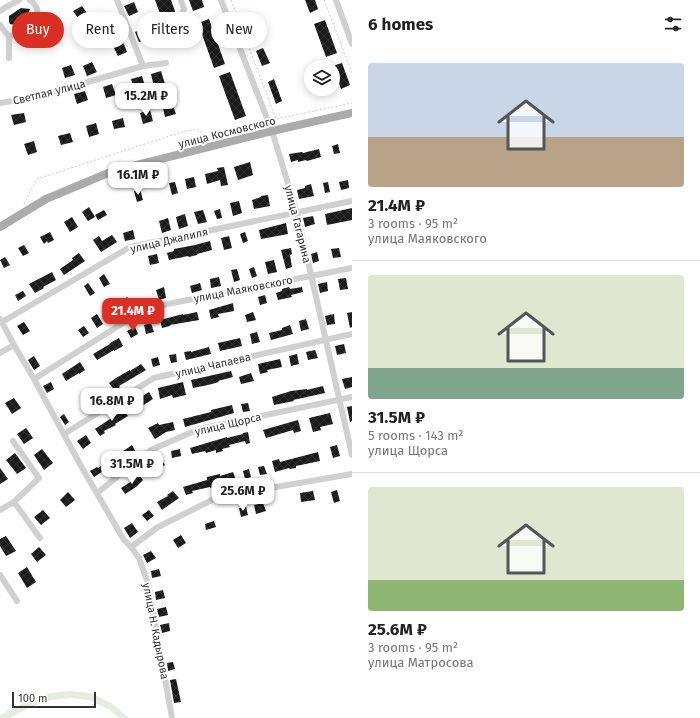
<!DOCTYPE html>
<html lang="en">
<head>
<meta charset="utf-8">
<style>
	body { margin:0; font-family:"Fira Sans",sans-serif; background:#f6f6f6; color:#222; height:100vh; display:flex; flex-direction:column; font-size:15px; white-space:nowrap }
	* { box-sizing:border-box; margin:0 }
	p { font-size:13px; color:#767676 }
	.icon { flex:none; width:22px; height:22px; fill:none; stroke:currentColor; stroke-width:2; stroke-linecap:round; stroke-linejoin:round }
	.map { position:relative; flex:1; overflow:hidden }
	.panel { display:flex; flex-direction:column; background:#fff; width:348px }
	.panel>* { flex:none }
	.top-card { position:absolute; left:12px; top:12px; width:280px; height:36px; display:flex; gap:8px }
	.fabs { position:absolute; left:304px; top:60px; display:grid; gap:8px }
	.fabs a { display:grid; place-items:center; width:36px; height:36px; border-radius:50%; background:#fff; box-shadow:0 2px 10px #0003; font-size:20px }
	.scale { position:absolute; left:12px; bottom:10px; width:84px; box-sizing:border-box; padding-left:4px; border:2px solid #333; border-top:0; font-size:11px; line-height:14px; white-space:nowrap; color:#333; -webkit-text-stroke:3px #fff; paint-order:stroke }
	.price { position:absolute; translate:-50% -34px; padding:0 9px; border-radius:8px; background:#fff; color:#222; font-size:13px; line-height:26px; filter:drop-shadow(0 1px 2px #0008) }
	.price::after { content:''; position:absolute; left:50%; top:24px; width:12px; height:9px; margin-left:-6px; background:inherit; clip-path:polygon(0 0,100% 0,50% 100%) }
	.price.selected { background:#d93025; color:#fff }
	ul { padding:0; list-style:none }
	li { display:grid; align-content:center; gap:8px; height:212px; padding:0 16px }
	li+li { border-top:1px solid #e0e0e0 }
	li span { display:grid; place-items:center; height:124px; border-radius:4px; color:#555 }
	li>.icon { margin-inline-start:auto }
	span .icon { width:72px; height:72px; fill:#fffc; stroke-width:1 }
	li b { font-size:17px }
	h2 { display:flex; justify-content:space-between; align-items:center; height:48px; padding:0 16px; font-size:17px }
	.chip { padding:0 14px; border-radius:18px; background:#fff; box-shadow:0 2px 10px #0003; font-size:14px; line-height:36px }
	.chip.selected { background:#d93025; color:#fff }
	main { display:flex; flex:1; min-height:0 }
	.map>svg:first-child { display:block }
	.pitch { fill:#e6ecdf }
	.building { fill:url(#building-cross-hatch) }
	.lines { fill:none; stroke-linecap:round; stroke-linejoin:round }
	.path { stroke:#cdcdcd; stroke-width:1; stroke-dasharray:2 2; stroke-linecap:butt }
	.minor { stroke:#d0d0d0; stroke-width:6 }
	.major { stroke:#ababab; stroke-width:8 }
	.labels { text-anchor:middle; stroke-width:4; stroke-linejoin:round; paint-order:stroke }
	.street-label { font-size:11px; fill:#333; stroke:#fff }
</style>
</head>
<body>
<main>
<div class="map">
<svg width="352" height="718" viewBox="0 0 352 718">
	<defs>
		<pattern id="building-cross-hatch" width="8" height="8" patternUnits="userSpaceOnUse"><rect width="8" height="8" fill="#1a1a1a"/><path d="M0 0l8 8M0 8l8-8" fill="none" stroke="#333"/></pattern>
	</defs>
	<rect width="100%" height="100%" fill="#fff"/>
	<path class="pitch" d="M71 691 91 693 111 703 129 718H119L108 709 89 700 71 698 51 700 28 708 10 718H0V715L25 702 49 693Z"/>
	<path class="building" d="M155 0H171L176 14 162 19Z
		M189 0H202L204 7 193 11Z
		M305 0H315L318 9 310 13Z
		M134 2 138 12 129 16 124 6Z
		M82 6 87 13 78 18 73 11Z
		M21 8 30 9 27 17 16 25 10 24 9 22V16Z
		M252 16 258 29 249 33 244 19Z
		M209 19 225 64 214 68 198 23Z
		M325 20 337 53 326 57 314 24Z
		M111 21 115 31 107 34 103 25Z
		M145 28 149 38 139 42 135 32Z
		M123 42 127 52 118 56 113 46Z
		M263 48 270 63 262 66 256 51Z
		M92 62 97 72 87 76 83 66Z
		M342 63 350 85 341 89 332 66Z
		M71 65 75 75 65 78 62 68Z
		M161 71 165 84 154 87 151 74Z
		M230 72 246 116 235 120 219 76Z
		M142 76 145 86 134 89 131 79Z
		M274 79 282 101 276 104 268 82Z
		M112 84 116 95 106 98 103 87Z
		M85 91 88 100 77 104 74 94Z
		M173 105 176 114 165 117 163 108Z
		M150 110 153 121 143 124 140 113Z
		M24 113 26 122 14 125 11 115Z
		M123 118 125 127 114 129 112 121Z
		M96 123 99 134 89 137 86 126Z
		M70 133 73 142 61 145 58 136Z
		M34 141 37 152 28 155 24 144Z
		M338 144 340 153 334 154 332 146Z
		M319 149 321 157 307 161 306 160 298 162V160L291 162 289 154 302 152 303 153Z
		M250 162 253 175 238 180 234 167Z
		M224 167 228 185 221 186 220 180 207 184 205 174 218 171 217 168Z
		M194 177 196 187 187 189 185 179Z
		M348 180 349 188 341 190 339 182Z
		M175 182 178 193 172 195 169 183Z
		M328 182 330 192 325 193 323 183Z
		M311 184 314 196 299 199 297 190 305 188V186Z
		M140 189 143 200 137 202 134 191Z
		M268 195 270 206 254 209 252 200 261 197V196Z
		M239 201 242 213 233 216 230 203Z
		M89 207 95 217 88 221 82 212Z
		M352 208V220L327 225 325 214Z
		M220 209 222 218 217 219 214 211Z
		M104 210 107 215 98 220 95 215Z
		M203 210 207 222 198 224 194 212Z
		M185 214 188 226 179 229 176 217Z
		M313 216 315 224 305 227 303 218Z
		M72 217 78 227 70 232 64 222Z
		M168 218 171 230 162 233 159 221Z
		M286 223 288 234 261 239 259 230Z
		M133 230 135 239 125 241 123 233Z
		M50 232 54 240 48 243 47 241 44 244 40 237Z
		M245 232 248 241 243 243 240 234Z
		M112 235 117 242 101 252 93 240 99 236 102 241Z
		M229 236 232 248 224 250 221 238Z
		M210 241 212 250 197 254V255L189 257 188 256 169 260 167 253 174 251V249L195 245Z
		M24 245 29 253 23 256 18 248Z
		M291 248 292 254 290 255 292 267 286 269 281 250Z
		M339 248 341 257 333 258 331 249Z
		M317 252 319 261 313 263 311 254Z
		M79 253 85 261 64 275 60 269 73 260 72 258Z
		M157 254 159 263 150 265 148 256Z
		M5 257 10 265 4 268 0 260Z
		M274 260 277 272 268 274 265 262Z
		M254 267 257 276 252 278 249 269Z
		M237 269 240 280 234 282 231 270Z
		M52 272 56 280 43 287 44 288 35 293 29 284Z
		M104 274 110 284 104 287 99 278Z
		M219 277 221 286 211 288 210 279Z
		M346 278 348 289 340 290 338 279Z
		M327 282 328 291 320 293 318 284Z
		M88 283 95 293 90 296 84 286Z
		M200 283 202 290 192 293 190 286Z
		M164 287 166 298 159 300 156 290Z
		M289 287 290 289 302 287 303 292 291 295 292 297 278 300 276 293 282 291V289Z
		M23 291 26 296 18 301 15 295Z
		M265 295 267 303 260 305 258 297Z
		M127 297 133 304 127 308 122 301Z
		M233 303 234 311 218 314 219 317 211 319 209 310Z
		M112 307 118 315 113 318 108 310Z
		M197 312 199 320 170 325V326L162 328 160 320 183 314V315Z
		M253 312 256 320 247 322 245 315Z
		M352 312V327L350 328 347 313Z
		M97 314 103 324 97 328 91 318Z
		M334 314 335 324 327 325 325 316Z
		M306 319 309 329 301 331 299 321Z
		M24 322 30 331 23 335 17 326Z
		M151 323 154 332 146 334 144 325Z
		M290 325 293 334 271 340 269 333 282 330V328Z
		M84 326 89 333 83 337 78 330Z
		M135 327 138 334 131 338 127 331Z
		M257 332 260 342 252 344 250 334Z
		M119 338 123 346 114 351V350L97 360 93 354 110 344V343Z
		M240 338 242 346 220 351 218 343Z
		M344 344 346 353 337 355 335 346Z
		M209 347 211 354 186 360 184 352 191 351V352Z
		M315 350 318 358 308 360 306 352Z
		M176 354 177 362 171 363 169 355Z
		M297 354 299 364 291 366 289 356Z
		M34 356 40 366 34 370 28 360Z
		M158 357 160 365 153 367 151 359Z
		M280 359 282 367 267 370 268 372 260 374 258 364Z
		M80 362 85 370 79 374V373L66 381 62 374Z
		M141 364 146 370 119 386 120 387 115 391 109 383 116 378 130 370V371Z
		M231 371 233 377 218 381 219 382 208 385 193 388 191 380Z
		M251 373 254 381 241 384 239 377Z
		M352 377V387L345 389 342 379Z
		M51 382 54 389 47 393 43 386Z
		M183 382 186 395 173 398 172 395 160 399 158 388Z
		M323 386 325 393 293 400 294 401 274 405 272 397 291 391 307 389V390Z
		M101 389 106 397 98 402V401L86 409 82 403Z
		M149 392 153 399 142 406 143 407 135 412 130 404Z
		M14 398 21 408 12 414 5 403Z
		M248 403 250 411 243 412 241 404Z
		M232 405 234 413 185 427 183 419 211 412V410Z
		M352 406V421L350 422 347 407Z
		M124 409 128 416 115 424 116 425 104 431 105 433 100 436 95 429 119 413 118 412Z
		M330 413 333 424 320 427 321 430 313 432 309 418Z
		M64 414 69 422 65 425 60 417Z
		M298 420 301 431 294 433 293 430 266 438 263 430Z
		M173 422 175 430 166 432 155 439 148 428 158 423 159 425Z
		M26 428 33 438 24 444 17 434Z
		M248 432 250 443 246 444 245 441 229 445 230 447 222 449 223 451 216 453V450L206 453 205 451 192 454 190 448 227 437V438L243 434V433Z
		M86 435 91 443 83 449 77 441Z
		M132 445 136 452 125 459 126 460 110 471 108 468 94 477 90 471 97 467 98 468Z
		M337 445 340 456 333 458 330 447Z
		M42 449 53 463 44 470 34 455Z
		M180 449 181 456 172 458 171 451Z
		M318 452 320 461 296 466V468L290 469 289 468 275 472 272 461 279 459 280 462Z
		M15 453 26 468 17 474 6 460Z
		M161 459 165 465 155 471 156 472 151 477 145 470 150 465 151 466Z
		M264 466 267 474 260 475 258 467Z
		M0 468 8 479 0 484Z
		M249 469 251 477 245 479 243 471Z
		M233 472 236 480 210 488V487L192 491 193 493 186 495 183 487 207 480V477L220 474V476Z
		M139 475 143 480 136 487 125 494 121 488 132 481Z
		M337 490 340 501 334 503 331 492Z
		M173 491 179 498 162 510 157 502 168 496 167 495Z
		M313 491 315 500 301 502 300 493Z
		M68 492 75 500 66 507 60 500Z
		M263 503 266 511 256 514 254 505Z
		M246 507 248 515 241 517 239 508Z
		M43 510 50 518 41 525 34 517Z
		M149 510 154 516 147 521 142 515Z
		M214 521 216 527 206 530 205 524Z
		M132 523 138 532 130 538 124 528Z
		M181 535 186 543 178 548 173 540Z
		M6 536 16 551 6 556 0 546V539Z
		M39 547 46 555 37 562 31 554Z
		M151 551 156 558 147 563 143 555Z
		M27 567 36 582 27 588 18 573Z
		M159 569 161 576 152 578 151 571Z
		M163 590 165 598 156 600 155 592Z
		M166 607 168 615 159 617 157 609Z
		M169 623 170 631 162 633 160 625Z
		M173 662 175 669 168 671 167 663Z
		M176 679 181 702 174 703 170 680Z"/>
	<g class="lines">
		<path class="path" d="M231 0 276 119 352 103
			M324 0 352 73
			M24 204 37 179 182 132 199 129 202 135 207 138 262 122"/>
		<path class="minor" d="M117 0 143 66
			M221 0 272 131 297 213 352 455
			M336 0 352 44
			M0 11 6 7 19 0
			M0 25 9 37C21 30 51 16 30 0
			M168 25 179 21 184 9 181 0
			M9 37V58
			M0 103 32 98 143 66 166 63
			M0 319 14 345 34 379 81 466 124 540 131 547 139 558 148 583 172 718
			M2 322 130 247 352 201
			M0 353 14 345
			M34 379 147 308 352 268
			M64 434 154 378 352 334
			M97 493 151 450 199 429 352 397
			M14 502 40 538
			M0 510 14 502 39 478 13 441
			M131 547 158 527 218 497 352 474
			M0 575 17 601"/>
		<path class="major" d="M0 227 46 199 113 171 272 131 352 113"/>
	</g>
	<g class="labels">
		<g class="street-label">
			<text transform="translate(49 92) rotate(-14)" y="4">Светлая улица</text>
			<text transform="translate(227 132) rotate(-14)" y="4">улица Космовского</text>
			<text transform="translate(298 224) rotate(76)" y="4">улица Гагарина</text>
			<text transform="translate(169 240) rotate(-13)" y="4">улица Джалиля</text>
			<text transform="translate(243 289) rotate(-11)" y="4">улица Маяковского</text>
			<text transform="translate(213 365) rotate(-13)" y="4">улица Чапаева</text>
			<text transform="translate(228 424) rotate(-13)" y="4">улица Щорса</text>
			<text transform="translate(156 631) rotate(79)" y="4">улица Н. Кадырова</text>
		</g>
	</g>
</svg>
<div class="fabs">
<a><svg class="icon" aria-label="layers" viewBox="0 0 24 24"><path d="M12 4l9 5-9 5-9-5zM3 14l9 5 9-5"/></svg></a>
</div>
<div class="scale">100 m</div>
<b class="price" style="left:146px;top:117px">15.2M ₽</b>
<b class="price" style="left:138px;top:196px">16.1M ₽</b>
<b class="price selected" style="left:133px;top:332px">21.4M ₽</b>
<b class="price" style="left:112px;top:422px">16.8M ₽</b>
<b class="price" style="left:132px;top:485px">31.5M ₽</b>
<b class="price" style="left:243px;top:512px">25.6M ₽</b>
<div class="top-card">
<a class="chip selected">Buy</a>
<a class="chip">Rent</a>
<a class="chip">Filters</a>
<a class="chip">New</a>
</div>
</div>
<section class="panel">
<h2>6 homes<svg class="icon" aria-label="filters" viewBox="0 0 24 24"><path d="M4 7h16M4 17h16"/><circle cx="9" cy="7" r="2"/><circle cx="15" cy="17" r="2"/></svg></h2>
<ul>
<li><span style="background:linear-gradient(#c9d6e8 60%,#b9a48a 0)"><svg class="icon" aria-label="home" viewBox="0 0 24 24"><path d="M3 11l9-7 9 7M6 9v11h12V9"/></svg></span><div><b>21.4M ₽</b><p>3 rooms · 95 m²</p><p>улица Маяковского</p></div></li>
<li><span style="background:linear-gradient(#dfe7d0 75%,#7fa58c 0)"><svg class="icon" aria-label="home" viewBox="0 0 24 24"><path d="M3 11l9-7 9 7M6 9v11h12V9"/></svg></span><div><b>31.5M ₽</b><p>5 rooms · 143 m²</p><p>улица Щорса</p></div></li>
<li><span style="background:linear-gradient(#dfe7d0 75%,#8fb573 0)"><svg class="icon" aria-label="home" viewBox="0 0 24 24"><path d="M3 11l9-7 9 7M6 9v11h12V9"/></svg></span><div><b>25.6M ₽</b><p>3 rooms · 95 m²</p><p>улица Матросова</p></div></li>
</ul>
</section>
</main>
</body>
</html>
